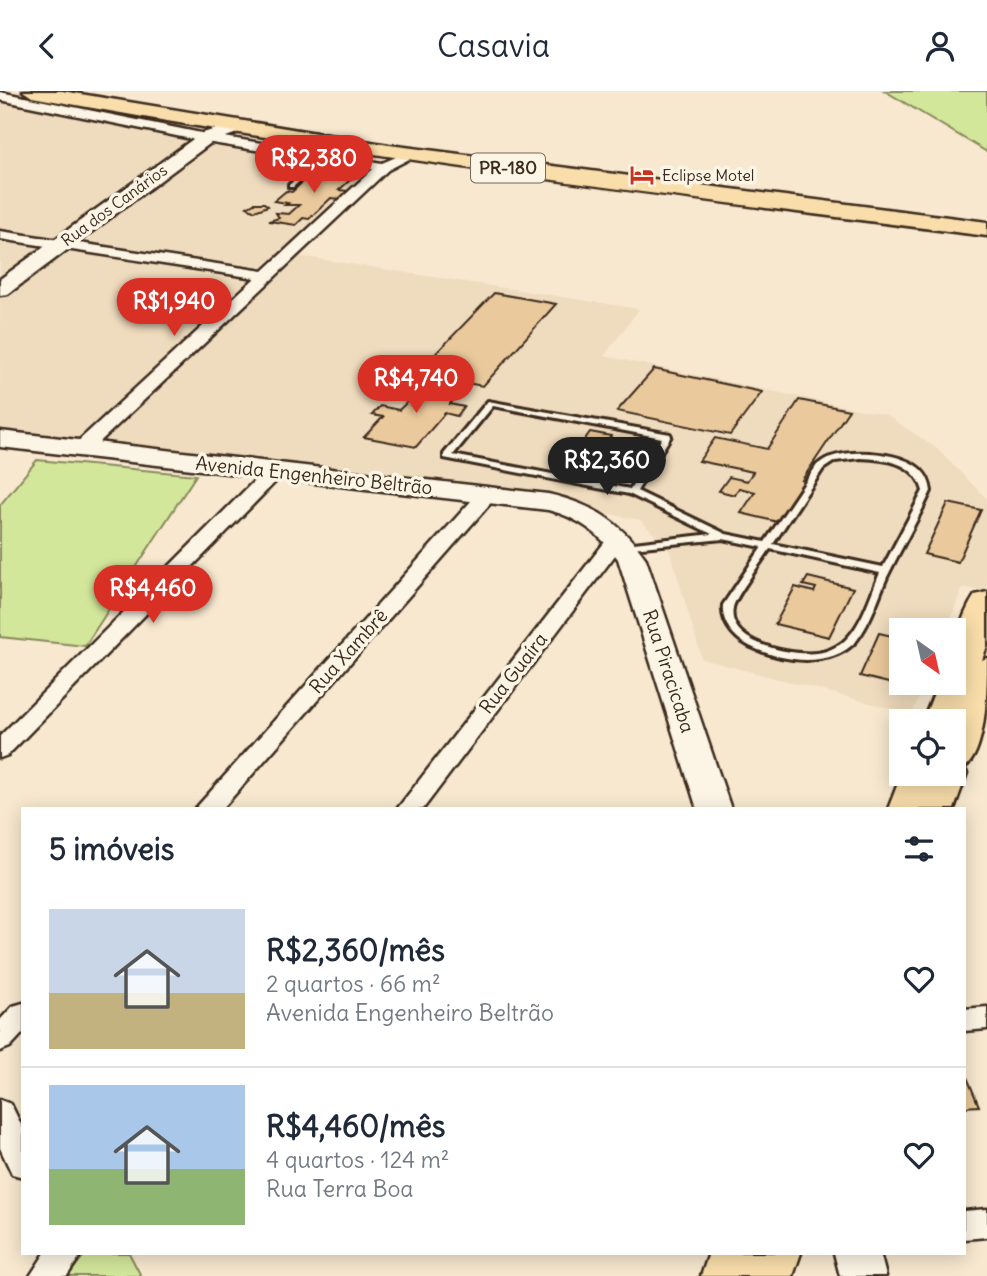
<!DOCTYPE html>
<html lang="pt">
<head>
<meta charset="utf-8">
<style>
	body { margin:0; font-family:Delius,sans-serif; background:#f2f2f3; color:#1f2937; height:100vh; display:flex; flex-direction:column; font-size:26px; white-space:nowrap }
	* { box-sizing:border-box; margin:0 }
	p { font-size:23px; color:#747a83 }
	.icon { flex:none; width:38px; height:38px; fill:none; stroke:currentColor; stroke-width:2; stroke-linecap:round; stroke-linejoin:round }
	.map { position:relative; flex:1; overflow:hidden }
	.side { position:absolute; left:21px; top:716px; width:945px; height:448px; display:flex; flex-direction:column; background:#fff; border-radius:0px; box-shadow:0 4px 18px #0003 }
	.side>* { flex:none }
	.needle { width:46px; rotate:146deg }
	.controls { position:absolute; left:889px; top:527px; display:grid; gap:14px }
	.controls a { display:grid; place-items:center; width:77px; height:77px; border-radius:0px; background:#fff; box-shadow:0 4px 18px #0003; font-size:35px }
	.price { position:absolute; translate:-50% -60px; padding:0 16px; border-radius:24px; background:#d93025; color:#fff; font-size:23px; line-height:46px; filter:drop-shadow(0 2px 4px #0008) }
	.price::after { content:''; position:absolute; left:50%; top:42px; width:21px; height:16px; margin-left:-10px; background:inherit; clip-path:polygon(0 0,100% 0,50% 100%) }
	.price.current { background:#222; color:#fff }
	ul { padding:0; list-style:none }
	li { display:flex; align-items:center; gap:21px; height:175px; padding:0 28px }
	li+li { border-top:2px solid #e0e1e3 }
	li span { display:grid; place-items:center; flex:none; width:196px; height:140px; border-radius:0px; color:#555 }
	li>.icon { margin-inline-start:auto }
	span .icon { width:84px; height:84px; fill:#fffc; stroke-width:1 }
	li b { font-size:30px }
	h2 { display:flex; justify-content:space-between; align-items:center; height:84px; padding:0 28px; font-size:30px }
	header { display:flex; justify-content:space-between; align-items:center; height:91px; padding:0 28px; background:#fff; font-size:32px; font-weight:600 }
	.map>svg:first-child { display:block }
	.built { fill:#efdbbd }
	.green { fill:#d3e79b; stroke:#87885c; stroke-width:2 }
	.building { fill:#eac99c; stroke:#3b2a1e; stroke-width:2 }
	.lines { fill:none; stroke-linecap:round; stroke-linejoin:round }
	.lane-casing { stroke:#3b2a1e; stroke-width:6 }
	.street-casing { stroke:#3b2a1e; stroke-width:5 }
	.secondary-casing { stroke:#3b2a1e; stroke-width:5 }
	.primary-casing { stroke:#3b2a1e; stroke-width:5 }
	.lane { fill:#fcf5e5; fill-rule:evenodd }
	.street { fill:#fcf5e5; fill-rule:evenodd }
	.secondary { fill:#fcf5e5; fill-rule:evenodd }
	.primary { fill:#f9deab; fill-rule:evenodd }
	.labels { text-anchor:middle; stroke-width:7; stroke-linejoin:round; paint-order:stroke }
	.far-poi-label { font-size:16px; fill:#3b2a1e; stroke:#fcf5e5; text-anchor:start }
	.far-street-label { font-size:16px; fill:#3b2a1e; stroke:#fcf5e5 }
	.shield { fill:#fcf5e5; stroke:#75675a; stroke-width:2 }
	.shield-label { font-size:18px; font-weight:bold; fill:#3b2a1e }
	.street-label { font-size:19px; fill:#3b2a1e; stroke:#fcf5e5 }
</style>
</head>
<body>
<header><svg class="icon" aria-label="back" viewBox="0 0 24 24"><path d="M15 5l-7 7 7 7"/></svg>Casavia<svg class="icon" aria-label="person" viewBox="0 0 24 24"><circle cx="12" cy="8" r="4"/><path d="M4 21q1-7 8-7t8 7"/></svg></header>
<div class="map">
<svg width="987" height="1185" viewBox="0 0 987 1185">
	<rect width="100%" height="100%" fill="#f7e8cf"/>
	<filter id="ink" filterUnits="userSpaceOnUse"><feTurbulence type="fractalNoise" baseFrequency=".0143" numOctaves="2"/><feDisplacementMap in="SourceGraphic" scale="14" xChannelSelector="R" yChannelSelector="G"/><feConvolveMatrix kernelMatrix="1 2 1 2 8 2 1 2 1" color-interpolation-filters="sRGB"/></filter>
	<g filter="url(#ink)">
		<path class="built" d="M0 5 383 76 292 164 639 218 604 265 886 324 936 357 987 408V501L963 496 946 539H901V592H925L912 623 702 568 670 460 641 429 548 411 0 348Z"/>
		<path class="green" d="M885 0H987V61Z
			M37 369 196 384 85 555 0 546V414Z
			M86 1162H129L141 1185H68Z"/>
		<path class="building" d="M334 77 360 80 339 99 348 100 341 108 331 107 309 128 303 127 296 134 269 130 279 127 276 122 289 123 299 114H285L288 112 274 110 286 100 292 101 312 82 326 84Z
			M254 112H264L268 115 255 120 247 116Z
			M494 202 556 213 483 295 416 283Z
			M654 278 762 301 730 344 617 320Z
			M432 287 452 291 446 298 461 300 450 313 464 316 457 325 445 322 416 356 364 346 383 326 372 324 380 315 399 319Z
			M799 309 849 319 802 389 807 390 782 432 741 422 755 401 739 397 735 404 719 400 729 386 747 390 753 381 699 370 715 347 767 358Z
			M590 341 611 345 594 369 573 365Z
			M948 412 981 419 958 471 924 463Z
			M808 486 853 497 829 546 775 533 795 496 814 501 816 497 803 494Z
			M879 542 901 547V592H906L905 596 860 585Z
			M964 979 979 1015 964 1016Z"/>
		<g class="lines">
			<g class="lane-casing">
				<path id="lane" d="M321 65 326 66 293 96H289V94Z
					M488 310 670 343 671 345 637 400 726 443 765 451 817 374C821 371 826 367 831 366 855 358 904 361 922 380 928 386 930 393 931 400 918 429 901 457 887 486 878 507 871 531 857 549 833 577 786 571 756 558 738 551 721 535 723 514L762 456 723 448 622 458 620 456 622 454 625 453 712 443 629 403 444 367V363ZM493 315 662 347 630 398 453 364ZM860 367C886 368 915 371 923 400L883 476 773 453 823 378 835 370ZM770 458 880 482C870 504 862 536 842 552 835 557 826 561 817 562 793 565 726 553 733 517 734 507 763 469 770 458Z"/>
			</g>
			<g class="street-casing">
				<path id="street" d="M0 1 206 43 382 72 408 61 415 65 388 79 89 361H75L73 357 75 353 255 187 0 148V140L263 180 373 78 206 51 0 9Z
					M276 373 285 379 283 383 8 664 0 667V645L269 375Z
					M488 397 498 403 495 407 222 718H195L481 399Z
					M618 441 625 443 628 447 625 451 423 718H397L611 443Z
					M23 912V942L10 956 0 960V929L13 915Z
					M987 916V938L964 940V918Z
					M0 1009 11 1013 23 1038V1086L12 1083 0 1057Z
					M987 1118V1146L964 1148V1120Z
					M45 1162H82L67 1185H30Z"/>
			</g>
			<g class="secondary-casing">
				<path id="secondary" d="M231 33 237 34 240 38 237 42 212 51 8 203 0 204V188L200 43Z
					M0 340 548 403C592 413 620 430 646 468L731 718H697L618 468C601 443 577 426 548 419L0 356Z
					M834 1162H880L886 1185H840Z"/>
			</g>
			<g class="primary-casing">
				<path id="primary" d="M23 0H62L389 54 987 131V145C668 105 349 65 32 6Z
					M987 501V555L982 569 987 567C987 595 987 662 964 677L967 682 954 718H888L902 682H954V630H923L938 592H954C954 560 957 531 975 504Z
					M709 1162H801L793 1185H701Z"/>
			</g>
			<use href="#lane" class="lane"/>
			<use href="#street" class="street"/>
			<use href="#secondary" class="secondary"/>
			<use href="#primary" class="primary"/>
		</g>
	</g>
	<defs>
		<g id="hotel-bare" transform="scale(1.89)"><path d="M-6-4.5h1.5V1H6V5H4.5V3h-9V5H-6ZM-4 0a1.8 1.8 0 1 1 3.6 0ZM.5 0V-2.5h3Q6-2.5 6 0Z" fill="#c8321e" stroke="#fcf5e5" stroke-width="2.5" paint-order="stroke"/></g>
	</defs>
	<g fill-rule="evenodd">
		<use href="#hotel-bare" x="642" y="84"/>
	</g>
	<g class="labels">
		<g class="far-poi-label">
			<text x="662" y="90">Eclipse Motel</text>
		</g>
		<g class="far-street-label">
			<text transform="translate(114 114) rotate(-36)" y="6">Rua dos Canários</text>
		</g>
		<rect class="shield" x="471" y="62.5" width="74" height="29" rx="5"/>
		<g class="shield-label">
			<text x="508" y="83">PR-180</text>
		</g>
		<g class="street-label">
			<text transform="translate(314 384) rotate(6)" y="7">Avenida Engenheiro Beltrão</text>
			<text transform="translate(348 560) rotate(-48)" y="7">Rua Xambrê</text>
			<text transform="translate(669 580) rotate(72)" y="7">Rua Piracicaba</text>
			<text transform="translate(513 582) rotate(-52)" y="7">Rua Guaíra</text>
		</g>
	</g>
</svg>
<div class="controls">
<a><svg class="needle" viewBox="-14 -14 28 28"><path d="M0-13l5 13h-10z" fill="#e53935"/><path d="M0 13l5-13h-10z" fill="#747a83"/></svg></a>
<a><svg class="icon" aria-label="locate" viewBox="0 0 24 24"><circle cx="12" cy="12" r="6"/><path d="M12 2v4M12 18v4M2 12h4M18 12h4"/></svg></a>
</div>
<b class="price" style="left:314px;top:104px">R$2,380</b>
<b class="price" style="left:174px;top:247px">R$1,940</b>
<b class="price" style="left:416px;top:324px">R$4,740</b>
<b class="price current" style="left:607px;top:406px">R$2,360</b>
<b class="price" style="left:153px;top:534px">R$4,460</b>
<section class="side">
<h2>5 imóveis<svg class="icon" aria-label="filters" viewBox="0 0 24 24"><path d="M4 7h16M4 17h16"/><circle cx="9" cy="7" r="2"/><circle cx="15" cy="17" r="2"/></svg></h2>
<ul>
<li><span style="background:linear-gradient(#c9d6e8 60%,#c2b280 0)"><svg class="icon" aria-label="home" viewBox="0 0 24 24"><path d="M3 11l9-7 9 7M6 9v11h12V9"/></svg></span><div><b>R$2,360/mês</b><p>2 quartos · 66 m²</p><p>Avenida Engenheiro Beltrão</p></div><svg class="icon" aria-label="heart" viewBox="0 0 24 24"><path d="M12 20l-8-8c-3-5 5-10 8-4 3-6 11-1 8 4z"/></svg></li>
<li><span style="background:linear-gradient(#a9c7e8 60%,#8fb573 0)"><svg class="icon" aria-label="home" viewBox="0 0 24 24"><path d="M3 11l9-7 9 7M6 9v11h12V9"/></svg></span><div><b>R$4,460/mês</b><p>4 quartos · 124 m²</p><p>Rua Terra Boa</p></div><svg class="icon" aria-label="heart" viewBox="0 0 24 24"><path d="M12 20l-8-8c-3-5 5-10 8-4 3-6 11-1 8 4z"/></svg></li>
</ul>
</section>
</div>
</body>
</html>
